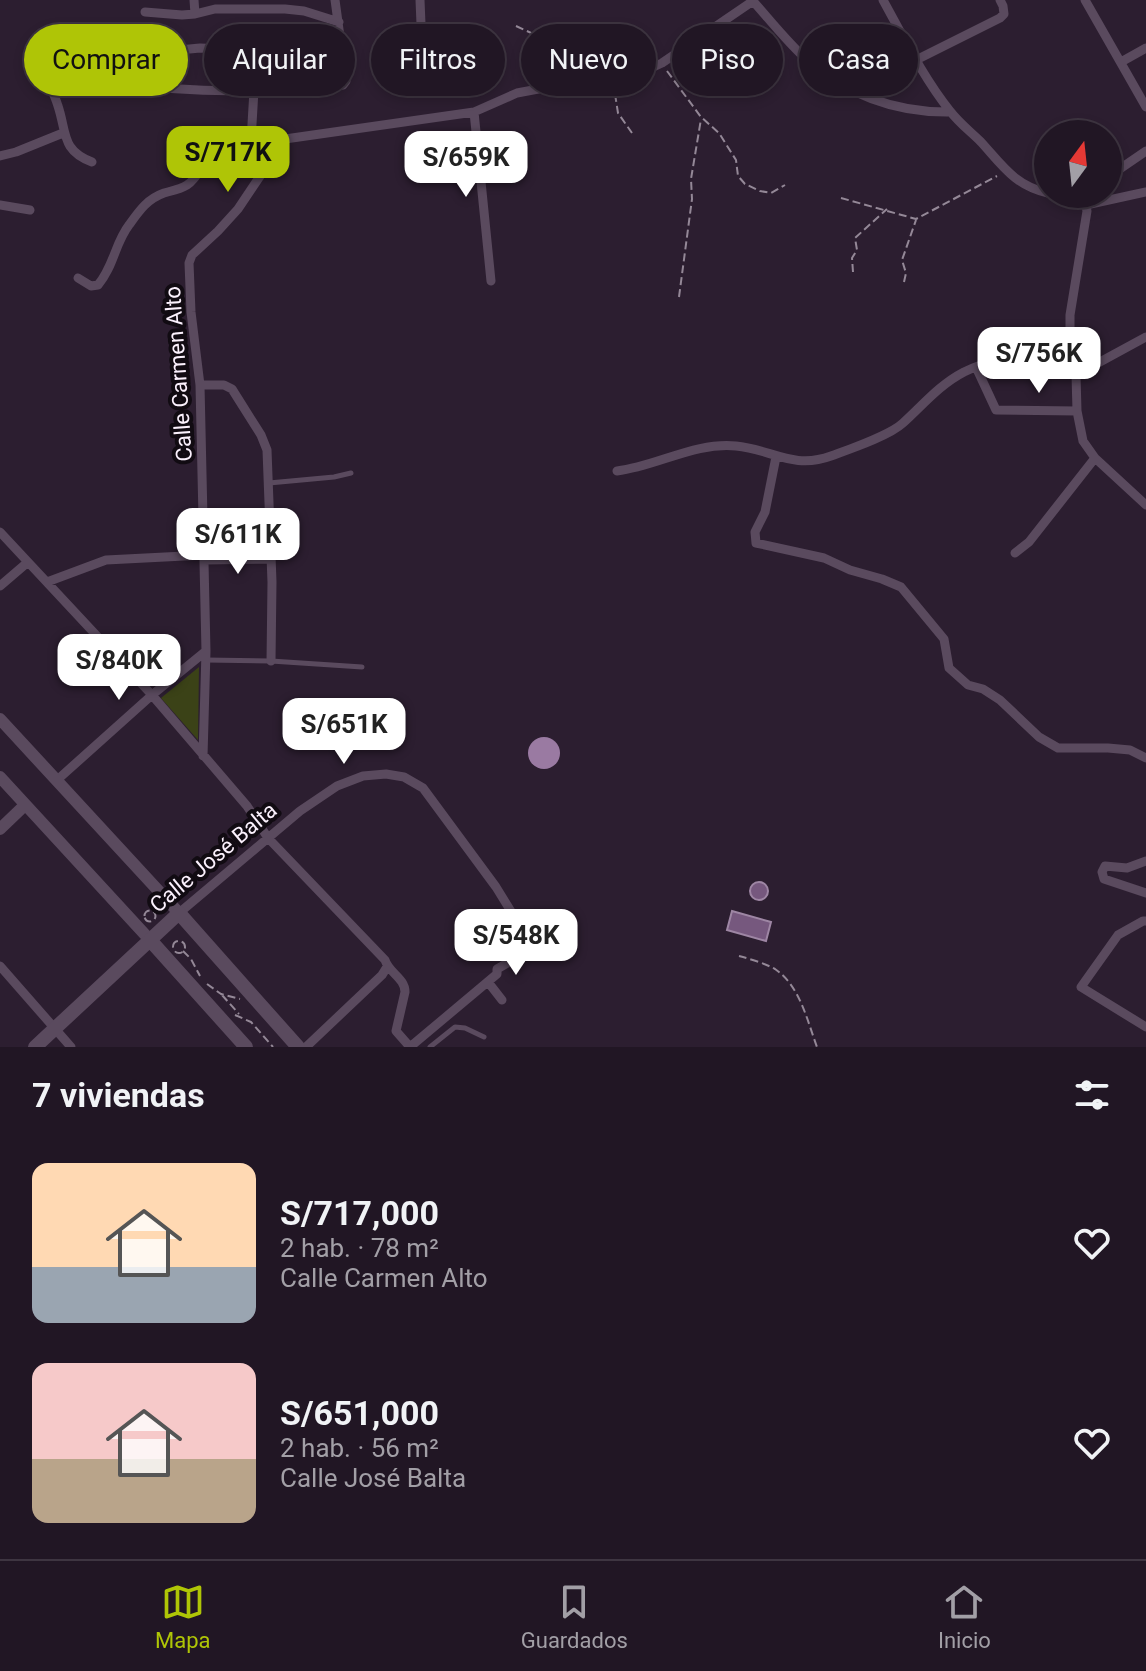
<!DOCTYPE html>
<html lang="es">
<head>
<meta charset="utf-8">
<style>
	body { margin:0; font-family:Roboto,sans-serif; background:#291f2c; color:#f1f3f6; height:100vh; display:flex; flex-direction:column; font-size:30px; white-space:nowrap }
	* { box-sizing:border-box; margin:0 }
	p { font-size:26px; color:#a29fa6 }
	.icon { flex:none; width:44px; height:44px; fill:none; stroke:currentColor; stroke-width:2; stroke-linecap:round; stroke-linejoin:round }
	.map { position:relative; height:1047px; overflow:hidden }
	.drawer { display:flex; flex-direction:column; background:#211624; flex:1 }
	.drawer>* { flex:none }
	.top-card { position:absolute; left:24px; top:24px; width:1098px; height:72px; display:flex; gap:16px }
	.needle { width:52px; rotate:15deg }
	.fabs { position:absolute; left:1034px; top:120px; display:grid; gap:16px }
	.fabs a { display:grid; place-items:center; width:88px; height:88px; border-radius:50%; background:#211624; box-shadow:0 4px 12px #0003,0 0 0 2px #3e3541; font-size:40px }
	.price { position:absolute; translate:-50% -68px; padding:0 18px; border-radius:16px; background:#fff; color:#222; font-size:26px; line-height:52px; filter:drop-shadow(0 2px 4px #0008) }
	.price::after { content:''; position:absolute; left:50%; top:48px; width:24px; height:18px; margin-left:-12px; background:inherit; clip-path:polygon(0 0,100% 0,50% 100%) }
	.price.active { background:#afc506; color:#111 }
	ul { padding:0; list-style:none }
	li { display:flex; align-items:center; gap:24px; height:200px; padding:0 32px }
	li span { display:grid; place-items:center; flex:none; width:224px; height:160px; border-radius:16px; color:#555 }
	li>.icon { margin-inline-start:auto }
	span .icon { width:96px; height:96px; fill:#fffc; stroke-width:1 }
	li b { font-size:34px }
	h2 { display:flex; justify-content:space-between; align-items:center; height:96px; padding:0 32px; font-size:34px }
	.tag { padding:0 28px; border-radius:36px; background:#211624; box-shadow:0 4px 12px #0003,0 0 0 2px #3e3541; font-size:28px; line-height:72px }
	.tag.active { background:#afc506; color:#111 }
	.tabs { display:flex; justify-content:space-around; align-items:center; height:112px; border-top:2px solid #3e3541; background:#211624; font-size:22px; color:#a29fa6 }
	.tabs a { display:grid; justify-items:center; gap:4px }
	.tabs .active { color:#afc506 }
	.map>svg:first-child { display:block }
	.green { fill:#3b4217 }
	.water { fill:#76587e; stroke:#9e86a4; stroke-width:2 }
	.building { fill:#9a7aa2 }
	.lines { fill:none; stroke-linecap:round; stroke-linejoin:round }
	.path { stroke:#948897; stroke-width:2; stroke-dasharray:8 4; stroke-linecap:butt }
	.service { stroke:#5a4a5e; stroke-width:5 }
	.minor { stroke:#5a4a5e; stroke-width:9 }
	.tertiary { stroke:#5a4a5e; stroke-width:12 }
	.secondary { stroke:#5a4a5e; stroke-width:14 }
	.labels { text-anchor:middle; stroke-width:8; stroke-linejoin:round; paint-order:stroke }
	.street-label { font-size:22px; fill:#fbf1fd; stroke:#110b12 }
</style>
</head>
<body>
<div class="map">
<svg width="1146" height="1047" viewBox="0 0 1146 1047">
	<rect width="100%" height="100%" fill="#2c1e30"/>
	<path class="green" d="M199 667 198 740 161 698Z"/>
	<path class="water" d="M750 891a9 9 0 1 1 18 0a9 9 0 1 1-18 0Z
		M732 911 771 922 766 941 727 930Z"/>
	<path class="building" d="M528 753a16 16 0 1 1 32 0a16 16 0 1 1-32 0Z"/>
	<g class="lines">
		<path class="path" d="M516 26 551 42 562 62 571 72
			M696 51 733 97
			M667 71 701 117 719 133 736 160 738 176 745 184 760 191 771 193 785 185
			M615 94 618 113 632 133
			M841 198 916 219 997 176
			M853 272 852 258 857 250 855 238 887 209
			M904 282 906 273 902 260 916 220
			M679 297 692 199 691 179 701 119
			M144.5 916a5.5 5.5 0 1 1 11 0a5.5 5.5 0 1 1-11 0Z
			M173 947a6 6 0 1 1 12 0a6 6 0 1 1-12 0Z
			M183 951 191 959 200 976
			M739 956C750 959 764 963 775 969 800 986 807 1020 817 1047
			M207 984 221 994 240 999
			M222 995 239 1014
			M235 1015 251 1022 273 1047"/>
		<path class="service" d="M269 483 334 477 351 473
			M206 660 271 661 362 667
			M430 1047 455 1027 465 1028 484 1037"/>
		<path class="minor" d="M194 0 195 14
			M335 0 346 81 343 85C267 95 190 91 114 84 97 77 104 60 112 48L129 43 179 50 200 48 251 50 341 39
			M420 0 422 48
			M752 0C770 20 787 42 807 60 848 95 897 113 951 112
			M883 0C904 38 923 77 950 111 959 123 971 132 981 142 1002 165 1015 186 1048 193
			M1085 0 1146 107
			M145 12 182 15 195 14 215 9H285L304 11 339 22
			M916 60 1000 18 1004 14 1003 6 1000 0
			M1121 62 1146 48
			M46 77C50 86 55 96 58 106 67 133 61 150 92 162
			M474 112 491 281
			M251 141 254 90
			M0 156 16 152 63 133
			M1108 177 1146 151
			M1056 194H1083
			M1083 194 1087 211 1070 315V344L1076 375 1077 411 1083 441 1095 458 1146 505
			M0 205 30 210
			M1086 205 1146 192
			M78 278 91 286 98 285C114 266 115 243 129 225 139 211 147 199 164 193 171 191 181 189 187 185 199 177 204 161 214 151 227 138 267 140 285 139
			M976 367 996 410 1077 411
			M1076 375 1146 337
			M200 385H224L232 389 261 435 267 450 272 582 271 661
			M776 457 765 512 755 532 756 543 824 558 850 570 882 579 901 587 944 639 949 668 968 685 983 689 1000 700 1039 737 1058 748H1108L1130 750 1146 758
			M617 471C658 466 694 442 736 446 771 449 793 470 831 456 850 449 889 436 903 423 923 405 939 385 964 372 995 357 1036 352 1070 344
			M0 532 152 695 247 806 268 838 385 960C389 973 405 978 405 992L396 1031 410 1047
			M1015 553 1029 542 1095 458
			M204 560 271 559
			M47 582 106 560 204 555
			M0 586 28 562
			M203 756 206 651 200 385 191 312 189 263 192 255 218 231 238 209 285 139 474 112 517 93 581 81 614 85 662 63 753 1
			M56 781 152 695 206 651
			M1146 861 1127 868 1105 866 1102 872 1104 879 1146 893
			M179 913 300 811 337 786 363 776 386 774 404 777 423 788 496 887 533 947 527 952 497 969V974L410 1047
			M1146 921H1143L1118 935 1081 987 1146 1027
			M0 966 71 1047
			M488 982 502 1000
			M306 1047 382 975 387 967"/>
		<path class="tertiary" d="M0 719 179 913
			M0 777 150 940
			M0 829 25 805"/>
		<path class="secondary" d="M150 940 246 1047
			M35 1047 179 913 298 1047"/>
	</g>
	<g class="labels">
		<g class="street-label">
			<text transform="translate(178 374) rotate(-94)" y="8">Calle Carmen Alto</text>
			<text transform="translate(213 857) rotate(-40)" y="8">Calle José Balta</text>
		</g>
	</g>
</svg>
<div class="fabs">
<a><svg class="needle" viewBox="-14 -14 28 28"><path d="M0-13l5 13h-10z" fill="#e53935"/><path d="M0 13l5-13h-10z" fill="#a29fa6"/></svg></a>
</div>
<b class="price active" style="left:228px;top:194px">S/717K</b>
<b class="price" style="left:466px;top:199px">S/659K</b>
<b class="price" style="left:1039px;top:395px">S/756K</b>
<b class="price" style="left:238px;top:576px">S/611K</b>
<b class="price" style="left:119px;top:702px">S/840K</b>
<b class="price" style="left:344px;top:766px">S/651K</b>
<b class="price" style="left:516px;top:977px">S/548K</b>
<div class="top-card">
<a class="tag active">Comprar</a>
<a class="tag">Alquilar</a>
<a class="tag">Filtros</a>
<a class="tag">Nuevo</a>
<a class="tag">Piso</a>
<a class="tag">Casa</a>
</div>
</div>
<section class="drawer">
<h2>7 viviendas<svg class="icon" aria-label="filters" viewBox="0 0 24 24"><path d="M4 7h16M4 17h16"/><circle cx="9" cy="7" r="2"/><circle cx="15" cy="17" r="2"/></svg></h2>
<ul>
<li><span style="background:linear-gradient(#ffd9b3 65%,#9aa5b1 0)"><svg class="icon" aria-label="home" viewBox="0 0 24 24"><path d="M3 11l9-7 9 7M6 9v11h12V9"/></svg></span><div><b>S/717,000</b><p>2 hab. · 78 m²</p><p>Calle Carmen Alto</p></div><svg class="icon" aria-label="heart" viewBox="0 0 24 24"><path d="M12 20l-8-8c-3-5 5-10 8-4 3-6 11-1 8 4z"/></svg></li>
<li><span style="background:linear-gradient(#f6c9c9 60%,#b9a48a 0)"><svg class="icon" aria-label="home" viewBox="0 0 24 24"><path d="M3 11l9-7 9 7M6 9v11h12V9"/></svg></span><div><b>S/651,000</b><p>2 hab. · 56 m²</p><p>Calle José Balta</p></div><svg class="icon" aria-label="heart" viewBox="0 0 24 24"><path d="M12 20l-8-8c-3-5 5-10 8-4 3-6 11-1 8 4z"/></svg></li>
</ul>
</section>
<nav class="tabs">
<a class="active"><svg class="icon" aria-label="map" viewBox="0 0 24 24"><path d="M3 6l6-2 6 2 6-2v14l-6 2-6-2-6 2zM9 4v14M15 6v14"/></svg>Mapa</a>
<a><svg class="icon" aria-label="saved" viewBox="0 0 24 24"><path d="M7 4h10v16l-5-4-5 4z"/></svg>Guardados</a>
<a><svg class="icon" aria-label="home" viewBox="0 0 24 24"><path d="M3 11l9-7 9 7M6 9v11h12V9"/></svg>Inicio</a>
</nav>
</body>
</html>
